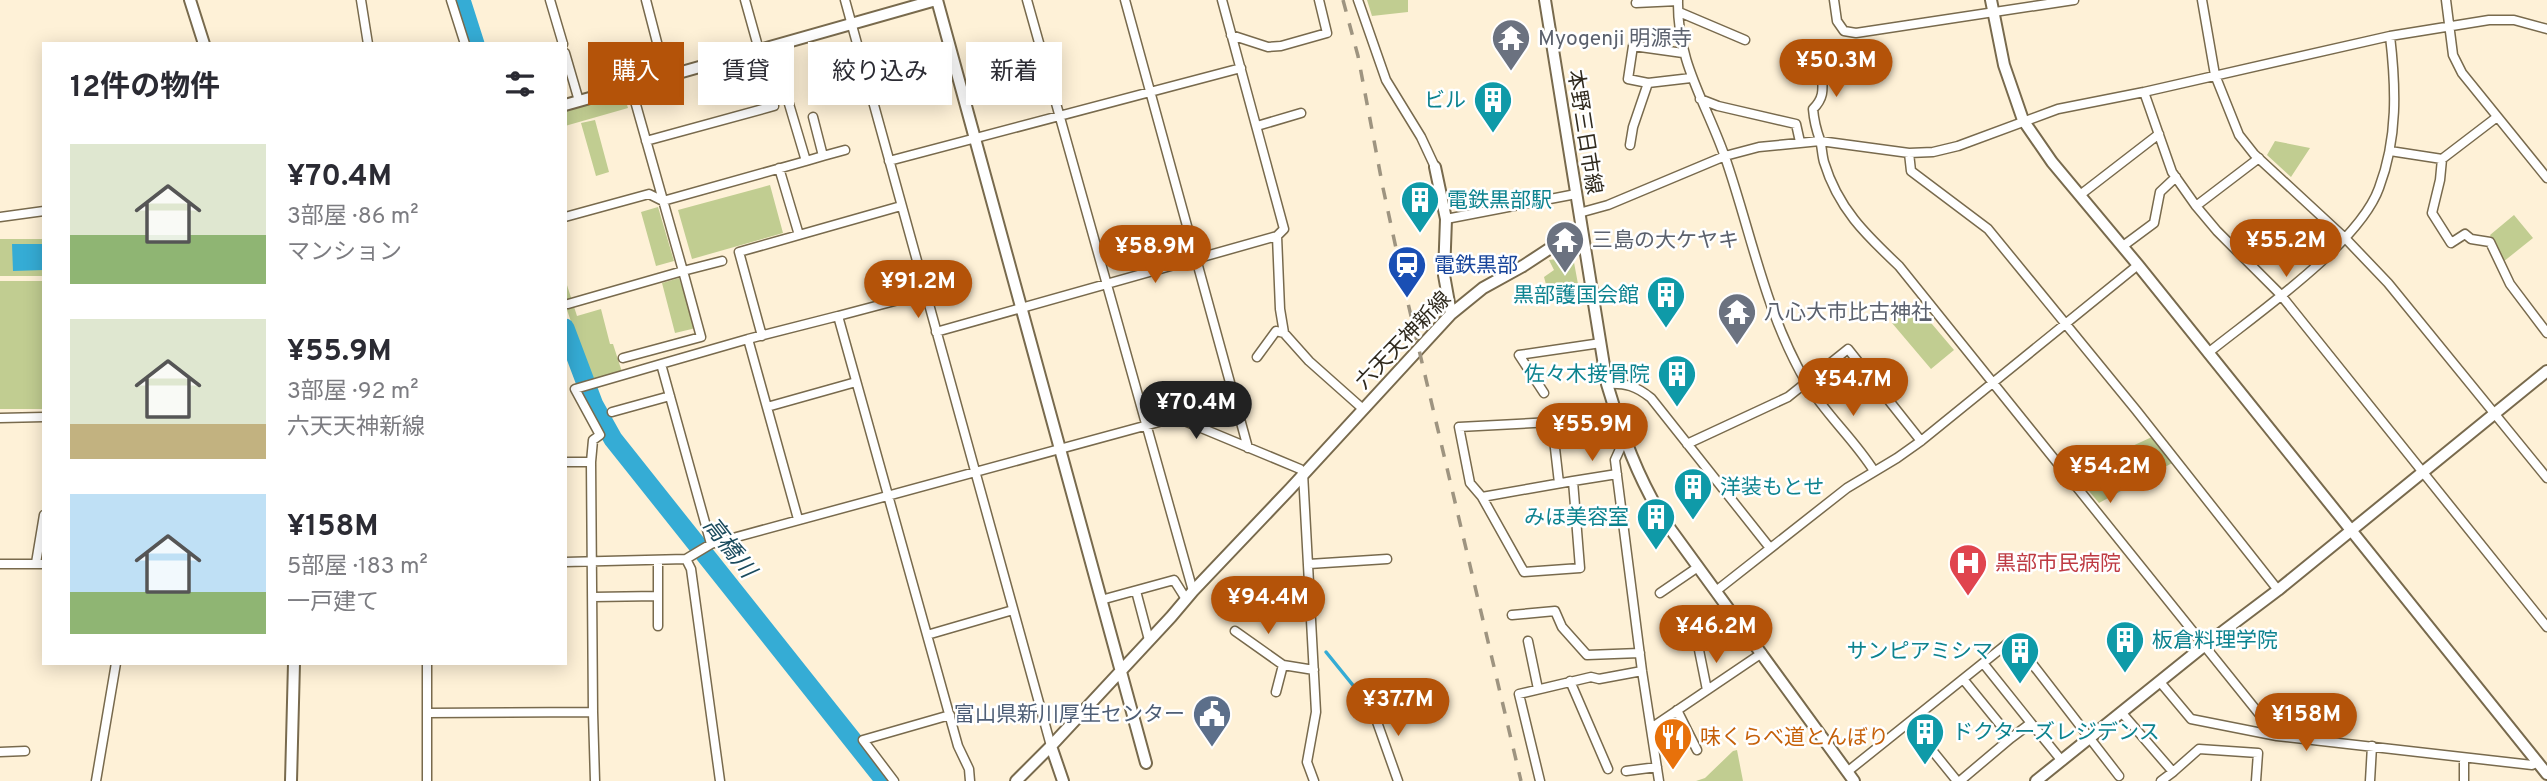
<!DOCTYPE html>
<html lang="ja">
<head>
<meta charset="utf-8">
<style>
	body { margin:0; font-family:Overpass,"Noto Sans JP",sans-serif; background:#f7f7f7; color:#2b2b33; height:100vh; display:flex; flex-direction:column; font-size:26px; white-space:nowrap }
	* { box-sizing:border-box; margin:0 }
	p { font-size:23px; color:#7c7c81 }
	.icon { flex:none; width:38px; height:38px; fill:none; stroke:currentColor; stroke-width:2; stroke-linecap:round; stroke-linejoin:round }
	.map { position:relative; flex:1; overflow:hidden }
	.panel { position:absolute; left:42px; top:42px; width:525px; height:623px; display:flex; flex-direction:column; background:#fff; border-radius:0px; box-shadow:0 4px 18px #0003 }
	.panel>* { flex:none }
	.top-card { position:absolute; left:588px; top:42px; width:665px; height:63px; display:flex; gap:14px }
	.price { position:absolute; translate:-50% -60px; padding:0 16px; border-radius:24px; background:#b45309; color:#fff; font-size:23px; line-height:46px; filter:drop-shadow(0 2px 4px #0008) }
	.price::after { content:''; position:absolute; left:50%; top:42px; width:21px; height:16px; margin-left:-10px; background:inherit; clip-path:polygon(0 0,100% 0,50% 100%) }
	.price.selected { background:#222; color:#fff }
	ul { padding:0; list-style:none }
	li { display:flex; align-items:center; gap:21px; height:175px; padding:0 28px }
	li span { display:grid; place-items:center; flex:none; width:196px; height:140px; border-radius:0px; color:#555 }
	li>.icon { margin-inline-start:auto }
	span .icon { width:84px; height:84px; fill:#fffc; stroke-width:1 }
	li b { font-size:30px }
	h2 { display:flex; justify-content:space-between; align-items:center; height:84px; padding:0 28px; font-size:30px }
	.pill { padding:0 24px; border-radius:0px; background:#fff; box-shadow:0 4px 18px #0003; font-size:24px; line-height:63px }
	.pill.selected { background:#b45309; color:#fff }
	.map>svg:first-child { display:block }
	.green { fill:#c1cd91 }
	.water { fill:#35acd5 }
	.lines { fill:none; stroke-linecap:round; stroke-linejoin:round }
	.stream { stroke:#35acd5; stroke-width:3.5 }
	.river { stroke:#35acd5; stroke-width:19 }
	.street-casing { stroke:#786a4d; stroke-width:11 }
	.secondary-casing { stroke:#786a4d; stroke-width:14 }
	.street { stroke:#fff; stroke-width:8 }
	.secondary { stroke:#fff; stroke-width:10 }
	.rail { stroke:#9e9480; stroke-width:3.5; stroke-dasharray:12 12; stroke-linecap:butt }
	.labels { text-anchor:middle; stroke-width:5; stroke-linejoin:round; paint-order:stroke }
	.worship-label { font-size:21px; fill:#5b616d; stroke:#fff; text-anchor:start }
	.culture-label { font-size:21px; fill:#0d838f; stroke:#fff; text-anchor:end }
	.street-label { font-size:21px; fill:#302a1e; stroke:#fff }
	.transit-label { font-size:21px; fill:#164399; stroke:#fff; text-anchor:start }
	.health-label { font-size:21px; fill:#be3a42; stroke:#fff; text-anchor:start }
	.service-label { font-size:21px; fill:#4e5e75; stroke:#fff; text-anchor:end }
	.food-label { font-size:21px; fill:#c56008; stroke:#fff; text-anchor:start }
	.water-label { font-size:23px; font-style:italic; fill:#1b4b5d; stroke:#fff }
</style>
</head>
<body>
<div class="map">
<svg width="2547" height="781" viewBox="0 0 2547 781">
	<rect width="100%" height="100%" fill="#fef1d7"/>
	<path class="green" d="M1367 0H1408V12L1372 16Z
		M624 95 628 108 565 126V111Z
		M595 120 609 172 596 176 581 123Z
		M2275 141 2310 148 2291 177 2267 155Z
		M770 185 783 233 692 259 678 210Z
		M658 207 674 261 656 266 641 212Z
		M2514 215 2533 238 2503 262 2490 235Z
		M0 239H44V276H0Z
		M1573 257 1578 284 1548 292 1544 277 1554 270 1549 260Z
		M679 278 696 328 675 333 662 283Z
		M565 279 577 316 601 309 610 344H613L622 372 591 381 565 304Z
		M0 281H44V409H0Z
		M1915 304 1954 350 1931 369 1892 323Z
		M2154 436 2174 462 2099 503 2074 473Z
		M1737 750 1743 781H1696L1705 778 1733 751Z"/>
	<path class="water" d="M12 244H44V270L13 271Z"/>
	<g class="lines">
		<path class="stream" d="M1326 652 1369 705"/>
		<path class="river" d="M461 0 475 44
			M565 328 594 405 613 439 885 781"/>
		<g class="street-casing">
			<path id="street" d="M361 0 368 44
				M451 0 465 44
				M550 0 563 44
				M646 0 666 77
				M745 0 759 50
				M845 0 1051 746
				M1027 0 1193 591
				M1125 0 1248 448
				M1222 0 1284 229 1277 236 1280 309 1284 333
				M1358 0 1386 80 1421 137 1435 167
				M1678 0C1677 63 1705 100 1725 157 1751 232 1765 312 1806 382 1825 414 1854 439 1874 471
				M1834 0 1837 21 1844 31 1856 33 2074 0
				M2202 0 2215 75 2239 135 2254 154 2346 239 2388 283 2547 478
				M2446 0 2453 55 2462 73 2547 178
				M1636 3 1678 1
				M1679 12 1745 40
				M1231 35 1268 47 1281 46 1327 33 1319 0
				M565 53 579 101
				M1836 56 1822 75C1823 90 1824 98 1813 109 1814 121 1816 129 1820 140 1822 147 1822 155 1824 162 1838 208 1865 234 1899 266L2277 736 2532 765 2538 762
				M1648 83 1628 79 1633 46 1683 53
				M2144 92 2172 172 2196 206 2217 231 2280 294 2547 627
				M1700 99 1718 106 1796 124 1800 142
				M2497 117 2442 159 2440 180 2432 213 2451 243 2465 234 2471 239 2490 242 2510 284 2547 333
				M1257 126 1301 113
				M646 141 774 106
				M1630 145 1633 127 1648 83 1691 78
				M2390 151 2442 159
				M1909 153 1911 171 1988 229 2136 410 2278 590
				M823 156 845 150
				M806 161 823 156 813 117
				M889 161 1241 68
				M2080 195 2159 134
				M2196 206 2259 158
				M1579 213 1608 205 1725 156 1759 147 1820 141 1909 153 1933 152 1958 146 2058 109 2144 92 2390 36 2489 20H2514L2547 29
				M0 217 44 211
				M565 217 649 194 663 201 806 161 778 67 771 58 769 47
				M1446 219 1576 194
				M799 235 901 206
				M2123 246 2154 223 2160 192 2176 177
				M925 293 838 316 958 746 969 769 970 781
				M568 304 683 271 631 87
				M936 332 1277 236
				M762 336 739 252 799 235 779 168
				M2208 353C2255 315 2359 244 2379 188 2398 138 2396 87 2390 36
				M1257 357 1276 331 1284 333 1309 361 1363 409
				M623 358 701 337 683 271 722 261
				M1607 384C1626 383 1636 386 1651 398L1770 548
				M1544 393 1519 355 1601 343
				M767 407 856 382
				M612 412 670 396
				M0 418 44 417
				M1624 440 1615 460 1642 671 1659 781
				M1687 444 1788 397 1848 349 1921 441
				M565 462H591
				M1573 481 1617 474
				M1482 497 1524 572 1580 568 1573 481 1482 497 1470 483 1459 427 1552 422 1559 483
				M798 519 748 339 838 316
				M711 544 661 364 748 339
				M686 559 691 569 720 781
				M658 560V596
				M565 562 686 559 711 544 1170 419 1182 420 1300 469 1303 473 1316 712 1307 762 1314 781
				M36 563 44 515
				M0 564H44
				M1309 564 1387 559
				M1136 591 1149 640
				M1716 591 1847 488 1897 458 1921 441 2138 265
				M1660 593 1698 567
				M593 597 658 596V626
				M1101 600 1174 580 1186 599
				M1512 615 1555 611 1562 627 1587 655 1640 653
				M1235 631 1283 665
				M927 635 1013 610
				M1528 641 1538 689
				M1698 645 1707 690
				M427 663V781
				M1983 663 2031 723
				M1570 681 1608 769
				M2160 682 2191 719 2277 736
				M1276 692 1283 665 1314 670
				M1371 705 1398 781
				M1677 710 1697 750
				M427 713 593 712
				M2122 713 2173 772 2161 781
				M1910 723 1957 781
				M1651 728 1762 653
				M2011 738 2031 723 2062 761
				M0 752 25 751
				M1626 771 1657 767
				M1847 772 2013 639 2119 776
				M2173 772 2199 749 2258 753 2256 781
				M96 781 116 663
				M595 781 593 712 591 462 593 440 600 435 575 389 661 364
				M894 781 863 740 950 715
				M1540 781 1519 694 1591 677 1599 679 1642 671
				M1960 781 2011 738 1963 679
				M2370 781 2372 746
				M2464 781V759"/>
		</g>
		<g class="secondary-casing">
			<path id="secondary" d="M190 0 204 44
				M937 0 1146 763
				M1545 0 1607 384C1622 434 1638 479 1666 523L1854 781
				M1991 0 2004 65 2023 120 2052 162 2138 265 2547 774
				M565 105 936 0
				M1435 167 1446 219 1444 275 1451 314
				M1051 746 1063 781
				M291 781 294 663
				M1016 781 1051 746 1171 617 1193 591 1290 489 1451 314 1483 288 1523 266 1581 228
				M2036 781 2205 645 2278 590 2547 371"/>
		</g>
		<use href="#street" class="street"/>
		<use href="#secondary" class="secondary"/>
		<path class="rail" d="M1343 0 1358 56 1383 188 1407 299 1521 781"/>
	</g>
	<defs>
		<g id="temple-pin" transform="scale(2.0125)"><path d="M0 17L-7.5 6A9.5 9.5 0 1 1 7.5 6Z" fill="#6b7280" stroke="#fff"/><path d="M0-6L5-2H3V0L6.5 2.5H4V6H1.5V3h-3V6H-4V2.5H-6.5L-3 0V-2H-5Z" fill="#fff"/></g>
		<g id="building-pin" transform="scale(2.0125)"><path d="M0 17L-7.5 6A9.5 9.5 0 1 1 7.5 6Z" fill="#0f9aa8" stroke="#fff"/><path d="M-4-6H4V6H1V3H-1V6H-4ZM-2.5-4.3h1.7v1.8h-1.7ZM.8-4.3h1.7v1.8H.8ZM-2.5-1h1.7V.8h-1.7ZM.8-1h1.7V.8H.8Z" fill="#fff"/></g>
		<g id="station-pin" transform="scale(2.0125)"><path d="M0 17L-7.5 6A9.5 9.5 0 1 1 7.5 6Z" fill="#1a4fb4" stroke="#fff"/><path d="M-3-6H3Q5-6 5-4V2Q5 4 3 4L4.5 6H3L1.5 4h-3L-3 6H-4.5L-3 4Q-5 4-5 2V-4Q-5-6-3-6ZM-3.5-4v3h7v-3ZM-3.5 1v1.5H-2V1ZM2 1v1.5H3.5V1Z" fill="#fff"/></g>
		<g id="hospital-pin" transform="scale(2.0125)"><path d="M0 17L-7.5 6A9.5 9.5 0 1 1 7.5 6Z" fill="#e0444e" stroke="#fff"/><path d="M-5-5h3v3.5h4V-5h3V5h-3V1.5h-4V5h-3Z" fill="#fff"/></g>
		<g id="civic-pin" transform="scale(2.0125)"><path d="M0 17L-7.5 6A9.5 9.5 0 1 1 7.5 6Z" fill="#5c6f8a" stroke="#fff"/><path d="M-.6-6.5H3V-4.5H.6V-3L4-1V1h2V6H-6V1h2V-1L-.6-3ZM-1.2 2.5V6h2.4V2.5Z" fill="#fff"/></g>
		<g id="restaurant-pin" transform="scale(2.0125)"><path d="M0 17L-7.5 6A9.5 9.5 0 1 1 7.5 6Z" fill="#e8710a" stroke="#fff"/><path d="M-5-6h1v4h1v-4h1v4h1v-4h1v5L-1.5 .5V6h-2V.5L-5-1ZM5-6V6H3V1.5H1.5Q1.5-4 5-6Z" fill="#fff"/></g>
	</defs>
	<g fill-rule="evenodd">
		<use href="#temple-pin" x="1511" y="38"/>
		<use href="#building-pin" x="1493" y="100"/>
		<use href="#building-pin" x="1420" y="200"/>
		<use href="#temple-pin" x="1565" y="240"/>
		<use href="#station-pin" x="1407" y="265"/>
		<use href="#building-pin" x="1666" y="295"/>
		<use href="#temple-pin" x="1737" y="312"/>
		<use href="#building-pin" x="1677" y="374"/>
		<use href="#building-pin" x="1693" y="487"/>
		<use href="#building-pin" x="1656" y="517"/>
		<use href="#hospital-pin" x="1968" y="563"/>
		<use href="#building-pin" x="2125" y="640"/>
		<use href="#building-pin" x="2020" y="651"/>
		<use href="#civic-pin" x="1212" y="714"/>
		<use href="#building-pin" x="1925" y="732"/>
		<use href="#restaurant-pin" x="1673" y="737"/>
	</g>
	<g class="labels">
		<g class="worship-label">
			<text x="1538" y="45">Myogenji 明源寺</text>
			<text x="1592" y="247">三島の大ケヤキ</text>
			<text x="1764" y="319">八心大市比古神社</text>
		</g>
		<g class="culture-label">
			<text x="1466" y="107">ビル</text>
			<text x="1447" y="207" text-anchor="start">電鉄黒部駅</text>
			<text x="1639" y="302">黒部護国会館</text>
			<text x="1650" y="381">佐々木接骨院</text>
			<text x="1720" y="494" text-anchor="start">洋装もとせ</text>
			<text x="1629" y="524">みほ美容室</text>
			<text x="2152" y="647" text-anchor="start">板倉料理学院</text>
			<text x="1993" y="658">サンピアミシマ</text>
			<text x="1952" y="739" text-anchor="start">ドクターズレジデンス</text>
		</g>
		<g class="street-label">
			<text transform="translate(1585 132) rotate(81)" y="7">本野三日市線</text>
			<text transform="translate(1403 340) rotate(-46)" y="7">六天天神新線</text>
		</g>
		<g class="transit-label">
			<text x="1434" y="272">電鉄黒部</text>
		</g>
		<g class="health-label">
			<text x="1995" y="570">黒部市民病院</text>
		</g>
		<g class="service-label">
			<text x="1185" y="721">富山県新川厚生センター</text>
		</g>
		<g class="food-label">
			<text x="1700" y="744">味くらべ道とんぼり</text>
		</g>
		<g class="water-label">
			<text transform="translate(730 547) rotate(52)" y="8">高橋川</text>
		</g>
	</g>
</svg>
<b class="price" style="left:1836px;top:99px">¥50.3M</b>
<b class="price" style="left:2286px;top:279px">¥55.2M</b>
<b class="price" style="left:1155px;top:285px">¥58.9M</b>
<b class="price" style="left:918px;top:320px">¥91.2M</b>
<b class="price" style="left:1853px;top:418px">¥54.7M</b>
<b class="price selected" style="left:1196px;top:441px">¥70.4M</b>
<b class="price" style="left:1592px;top:463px">¥55.9M</b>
<b class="price" style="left:2110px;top:505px">¥54.2M</b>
<b class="price" style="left:1268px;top:636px">¥94.4M</b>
<b class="price" style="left:1716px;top:665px">¥46.2M</b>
<b class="price" style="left:1398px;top:738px">¥37.7M</b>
<b class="price" style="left:2306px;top:753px">¥158M</b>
<div class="top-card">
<a class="pill selected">購入</a>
<a class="pill">賃貸</a>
<a class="pill">絞り込み</a>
<a class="pill">新着</a>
</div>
<section class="panel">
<h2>12件の物件<svg class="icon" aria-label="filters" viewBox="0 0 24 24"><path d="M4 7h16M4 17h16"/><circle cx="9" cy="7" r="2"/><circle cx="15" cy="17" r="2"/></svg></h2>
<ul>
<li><span style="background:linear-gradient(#dfe7d0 65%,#8fb573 0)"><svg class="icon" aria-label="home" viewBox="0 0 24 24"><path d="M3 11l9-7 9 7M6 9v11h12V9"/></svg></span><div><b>¥70.4M</b><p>3部屋 · 86 m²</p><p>マンション</p></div></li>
<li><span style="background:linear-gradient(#dfe7d0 75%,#c2b280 0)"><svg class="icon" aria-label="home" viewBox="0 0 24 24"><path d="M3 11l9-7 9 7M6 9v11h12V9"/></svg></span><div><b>¥55.9M</b><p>3部屋 · 92 m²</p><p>六天天神新線</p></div></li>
<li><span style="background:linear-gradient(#bfe0f5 70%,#8fb573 0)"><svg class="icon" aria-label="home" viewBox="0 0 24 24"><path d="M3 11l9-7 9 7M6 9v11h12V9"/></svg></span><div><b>¥158M</b><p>5部屋 · 183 m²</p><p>一戸建て</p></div></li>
</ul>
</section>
</div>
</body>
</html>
